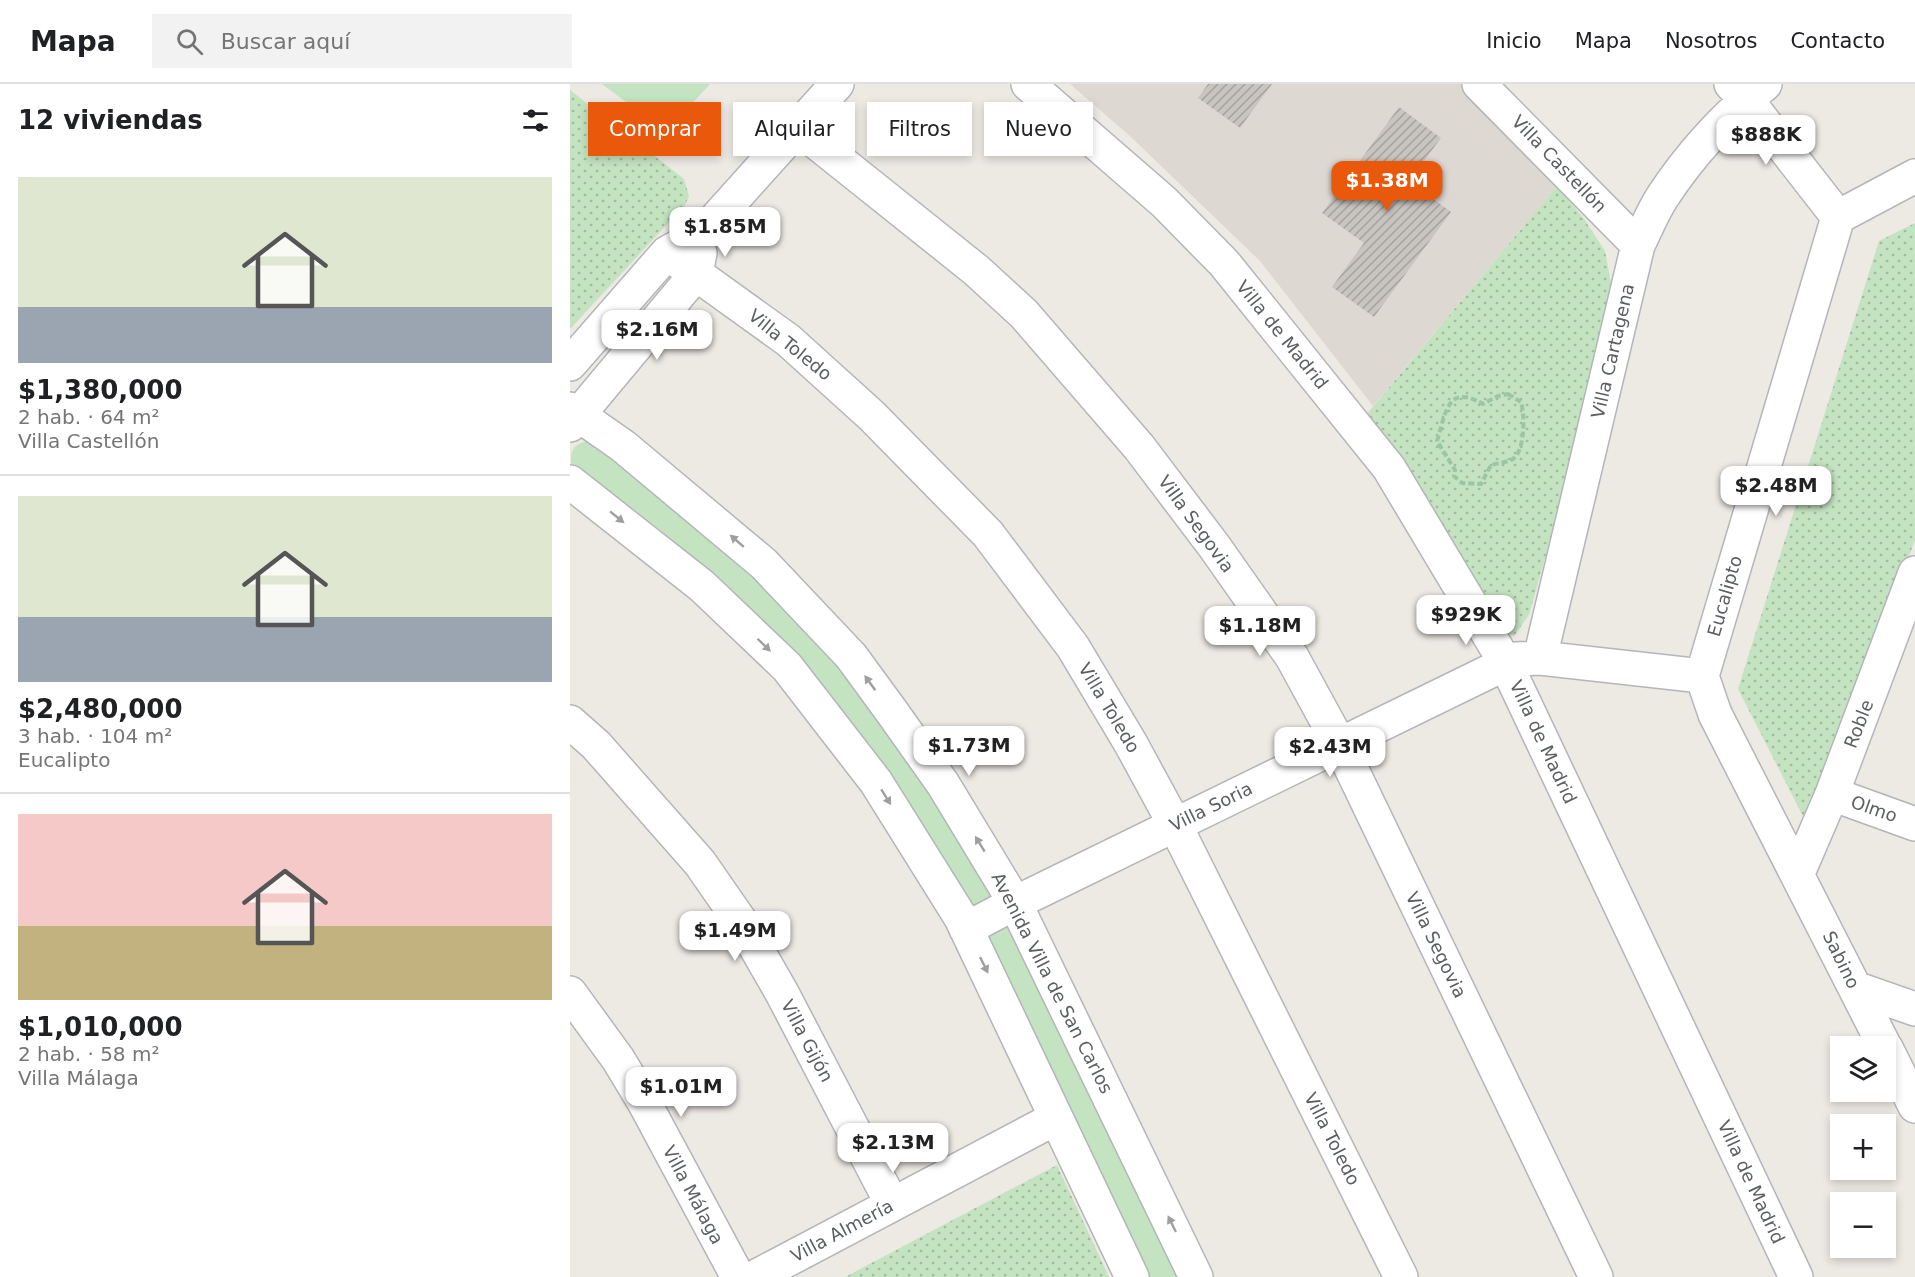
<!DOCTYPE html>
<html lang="es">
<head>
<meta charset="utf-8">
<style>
	body { margin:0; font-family:"DejaVu Sans",sans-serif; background:#f2f2f2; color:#202124; height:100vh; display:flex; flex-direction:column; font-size:22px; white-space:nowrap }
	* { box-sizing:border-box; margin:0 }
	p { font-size:20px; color:#757577 }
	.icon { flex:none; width:33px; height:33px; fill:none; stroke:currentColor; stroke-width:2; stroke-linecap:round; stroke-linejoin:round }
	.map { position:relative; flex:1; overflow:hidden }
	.side { display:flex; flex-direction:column; background:#fff; width:570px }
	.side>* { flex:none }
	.hud { position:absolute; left:18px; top:18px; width:570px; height:54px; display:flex; gap:12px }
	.tools { position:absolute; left:1260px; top:952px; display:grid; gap:12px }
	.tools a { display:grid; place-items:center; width:66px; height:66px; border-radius:0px; background:#fff; box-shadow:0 3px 9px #0003; font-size:30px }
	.price { position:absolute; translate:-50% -51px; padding:0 14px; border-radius:12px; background:#fff; color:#222; font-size:20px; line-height:39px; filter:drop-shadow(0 2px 3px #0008) }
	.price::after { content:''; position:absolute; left:50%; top:36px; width:18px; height:14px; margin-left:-9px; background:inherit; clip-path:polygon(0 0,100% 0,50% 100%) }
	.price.current { background:#ea580c; color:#fff }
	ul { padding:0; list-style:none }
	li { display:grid; align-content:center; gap:12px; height:318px; padding:0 18px }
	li+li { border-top:2px solid #e0e0e0 }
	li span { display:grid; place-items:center; height:186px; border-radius:0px; color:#555 }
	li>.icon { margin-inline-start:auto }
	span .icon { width:108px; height:108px; fill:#fffc; stroke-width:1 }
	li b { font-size:26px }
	h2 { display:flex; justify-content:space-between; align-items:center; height:72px; padding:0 18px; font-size:26px }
	.chip { padding:0 21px; border-radius:0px; background:#fff; box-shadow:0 3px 9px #0003; font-size:21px; line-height:54px }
	.chip.current { background:#ea580c; color:#fff }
	header { display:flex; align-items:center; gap:36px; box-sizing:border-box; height:84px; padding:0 30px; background:#fff; border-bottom:2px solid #e0e0e0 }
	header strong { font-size:28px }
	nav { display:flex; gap:33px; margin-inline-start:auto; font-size:21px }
	.search { width:420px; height:54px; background:#f2f2f2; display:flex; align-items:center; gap:15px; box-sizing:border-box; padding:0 21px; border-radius:0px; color:#757577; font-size:22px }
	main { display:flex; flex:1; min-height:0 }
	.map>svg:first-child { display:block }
	.education { fill:#ddd8d1 }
	.grass { fill:#c4e3c0 }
	.park { fill:url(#park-dots) }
	.building { fill:url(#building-hatch) }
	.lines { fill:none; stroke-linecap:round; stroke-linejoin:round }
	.minor-casing { stroke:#b3b6b9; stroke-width:36 }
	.path { stroke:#9bc6a2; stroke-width:4; stroke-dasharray:6 3; stroke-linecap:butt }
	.minor { stroke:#fff; stroke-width:33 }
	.oneway { fill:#9d9fa1 }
	.labels { text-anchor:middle; stroke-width:6; stroke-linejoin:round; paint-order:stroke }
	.street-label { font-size:18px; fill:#5b5f62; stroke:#fff }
</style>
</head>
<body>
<header>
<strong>Mapa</strong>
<div class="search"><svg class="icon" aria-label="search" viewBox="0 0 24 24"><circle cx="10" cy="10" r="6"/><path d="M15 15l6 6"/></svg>Buscar aquí</div>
<nav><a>Inicio</a><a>Mapa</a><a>Nosotros</a><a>Contacto</a></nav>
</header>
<main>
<section class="side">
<h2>12 viviendas<svg class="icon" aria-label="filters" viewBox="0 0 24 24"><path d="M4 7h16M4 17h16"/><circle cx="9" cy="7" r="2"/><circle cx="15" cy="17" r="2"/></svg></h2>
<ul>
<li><span style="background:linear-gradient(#dfe7d0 70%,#9aa5b1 0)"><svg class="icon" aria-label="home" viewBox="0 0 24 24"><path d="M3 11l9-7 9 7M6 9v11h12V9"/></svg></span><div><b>$1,380,000</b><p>2 hab. · 64 m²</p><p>Villa Castellón</p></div></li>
<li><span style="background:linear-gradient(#dfe7d0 65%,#9aa5b1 0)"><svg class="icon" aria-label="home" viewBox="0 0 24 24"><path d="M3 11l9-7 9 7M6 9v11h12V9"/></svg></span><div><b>$2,480,000</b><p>3 hab. · 104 m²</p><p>Eucalipto</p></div></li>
<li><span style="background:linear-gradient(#f6c9c9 60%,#c2b280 0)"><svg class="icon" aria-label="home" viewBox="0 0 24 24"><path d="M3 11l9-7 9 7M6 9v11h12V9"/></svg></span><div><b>$1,010,000</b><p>2 hab. · 58 m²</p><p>Villa Málaga</p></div></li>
</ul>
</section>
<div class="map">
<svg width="1345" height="1193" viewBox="0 0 1345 1193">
	<defs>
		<pattern id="park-dots" width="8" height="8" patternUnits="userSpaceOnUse" patternTransform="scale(1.5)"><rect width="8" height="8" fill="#c4e3c0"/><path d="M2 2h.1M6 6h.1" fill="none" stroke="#a2bb9f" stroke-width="1.8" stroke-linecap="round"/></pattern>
		<pattern id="building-hatch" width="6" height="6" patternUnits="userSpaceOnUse" patternTransform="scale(1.5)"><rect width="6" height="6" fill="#c8c4bf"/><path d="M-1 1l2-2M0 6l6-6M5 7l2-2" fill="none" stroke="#a5a29f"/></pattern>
	</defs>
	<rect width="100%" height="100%" fill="#ede9e3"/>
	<path class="education" d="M500 0H893L987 102 803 322 690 177 561 53Z"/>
	<path class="grass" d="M32 0H140L96 48Z
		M18 357 151 461 245 550 337 666 413 785 609 1193H577L458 942 152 500 88 444 1 379C0 366 5 359 18 357Z"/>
	<path class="park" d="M0 6 114 95 119 112 115 121 0 245Z
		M987 102 1014 135 1035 167 1043 210 1033 268 959 531 944 552 930 545 796 331Z
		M1345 139V456L1238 742 1168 605 1309 157Z
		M487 1081 539 1193H275Z"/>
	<path class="building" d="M638 0H702L670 44 628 14Z
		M829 23 871 54 839 97 881 128 804 233 762 203 794 159 752 129Z"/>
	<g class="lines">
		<g class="minor-casing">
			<path id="minor" d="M458 0 594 118 654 179 819 384 935 578 1226 1193
				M909 0 1068 161
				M1161 0 1176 15 1268 133
				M227 43 406 186 454 230 569 363 644 462 722 573 770 661 1026 1193
				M97 169 218 256 302 332 418 450 503 563 561 660 605 741 831 1193
				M0 280 97 169 133 149 267 0
				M0 325 53 362 194 480 281 572 322 628 373 700 445 819 626 1193
				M0 341 126 190 130 169
				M0 398 132 502 217 583 306 698 391 834 562 1193
				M970 574 1068 161C1076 145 1083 127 1093 112 1120 71 1157 31 1195 0
				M0 638 26 661 130 779 173 841 212 909 322 1120
				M1262 710 1345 740
				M1228 789 1262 710 1345 489
				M396 845 445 819 945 575 970 574 1132 592
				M1285 904 1345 925
				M0 909 48 975 74 1018 168 1193
				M1315 963 1145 630 1132 592 1268 133 1345 92
				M1316 964 1345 1022
				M185 1193 486 1034"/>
		</g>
		<path class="path" d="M938 310 951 318C955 331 955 365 944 374 940 378 928 379 921 381L911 400 892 399 884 392 885 386 867 357C876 329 877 299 913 320L928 312Z"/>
		<use href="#minor" class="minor"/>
	</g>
	<defs><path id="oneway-solid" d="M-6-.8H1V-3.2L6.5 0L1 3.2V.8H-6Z" transform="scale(1.5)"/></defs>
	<g class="oneway">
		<use href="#oneway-solid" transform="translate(47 433) rotate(39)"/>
		<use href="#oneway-solid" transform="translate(167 457) rotate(-139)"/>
		<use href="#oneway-solid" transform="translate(194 561) rotate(44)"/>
		<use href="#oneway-solid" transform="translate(300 599) rotate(-126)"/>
		<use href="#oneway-solid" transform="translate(316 713) rotate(58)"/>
		<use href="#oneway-solid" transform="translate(410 760) rotate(-121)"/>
		<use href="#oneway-solid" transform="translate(414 881) rotate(64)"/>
		<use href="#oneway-solid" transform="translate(602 1140) rotate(-116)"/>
	</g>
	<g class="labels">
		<g class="street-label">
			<text transform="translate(989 80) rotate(46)" y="6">Villa Castellón</text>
			<text transform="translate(712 251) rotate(51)" y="6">Villa de Madrid</text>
			<text transform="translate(220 261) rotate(39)" y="6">Villa Toledo</text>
			<text transform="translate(1043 267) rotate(-77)" y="6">Villa Cartagena</text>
			<text transform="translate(626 440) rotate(54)" y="6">Villa Segovia</text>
			<text transform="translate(1155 512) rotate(-74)" y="6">Eucalipto</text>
			<text transform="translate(539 624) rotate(59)" y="6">Villa Toledo</text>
			<text transform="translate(1289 640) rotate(-69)" y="6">Roble</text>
			<text transform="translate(973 658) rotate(65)" y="6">Villa de Madrid</text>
			<text transform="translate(641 723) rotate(-26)" y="6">Villa Soria</text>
			<text transform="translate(1304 725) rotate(19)" y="6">Olmo</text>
			<text transform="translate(866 861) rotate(64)" y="6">Villa Segovia</text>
			<text transform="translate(1271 876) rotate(64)" y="6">Sabino</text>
			<text transform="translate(482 899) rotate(63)" y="6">Avenida Villa de San Carlos</text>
			<text transform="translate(237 957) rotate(62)" y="6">Villa Gijón</text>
			<text transform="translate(762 1055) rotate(63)" y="6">Villa Toledo</text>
			<text transform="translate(1181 1098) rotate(65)" y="6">Villa de Madrid</text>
			<text transform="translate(123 1111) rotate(62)" y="6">Villa Málaga</text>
			<text transform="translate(272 1147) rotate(-28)" y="6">Villa Almería</text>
		</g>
	</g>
</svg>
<div class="tools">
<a><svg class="icon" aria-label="layers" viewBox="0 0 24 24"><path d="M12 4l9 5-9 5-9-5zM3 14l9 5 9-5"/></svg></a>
<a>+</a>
<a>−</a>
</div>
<b class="price" style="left:1196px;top:82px">$888K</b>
<b class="price current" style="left:817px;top:128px">$1.38M</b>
<b class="price" style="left:155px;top:174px">$1.85M</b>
<b class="price" style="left:87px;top:277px">$2.16M</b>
<b class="price" style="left:1206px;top:433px">$2.48M</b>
<b class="price" style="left:896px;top:562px">$929K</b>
<b class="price" style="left:690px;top:573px">$1.18M</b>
<b class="price" style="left:399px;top:693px">$1.73M</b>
<b class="price" style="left:760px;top:694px">$2.43M</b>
<b class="price" style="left:165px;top:878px">$1.49M</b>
<b class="price" style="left:111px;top:1034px">$1.01M</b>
<b class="price" style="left:323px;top:1090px">$2.13M</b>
<div class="hud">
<a class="chip current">Comprar</a>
<a class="chip">Alquilar</a>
<a class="chip">Filtros</a>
<a class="chip">Nuevo</a>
</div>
</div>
</main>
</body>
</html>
